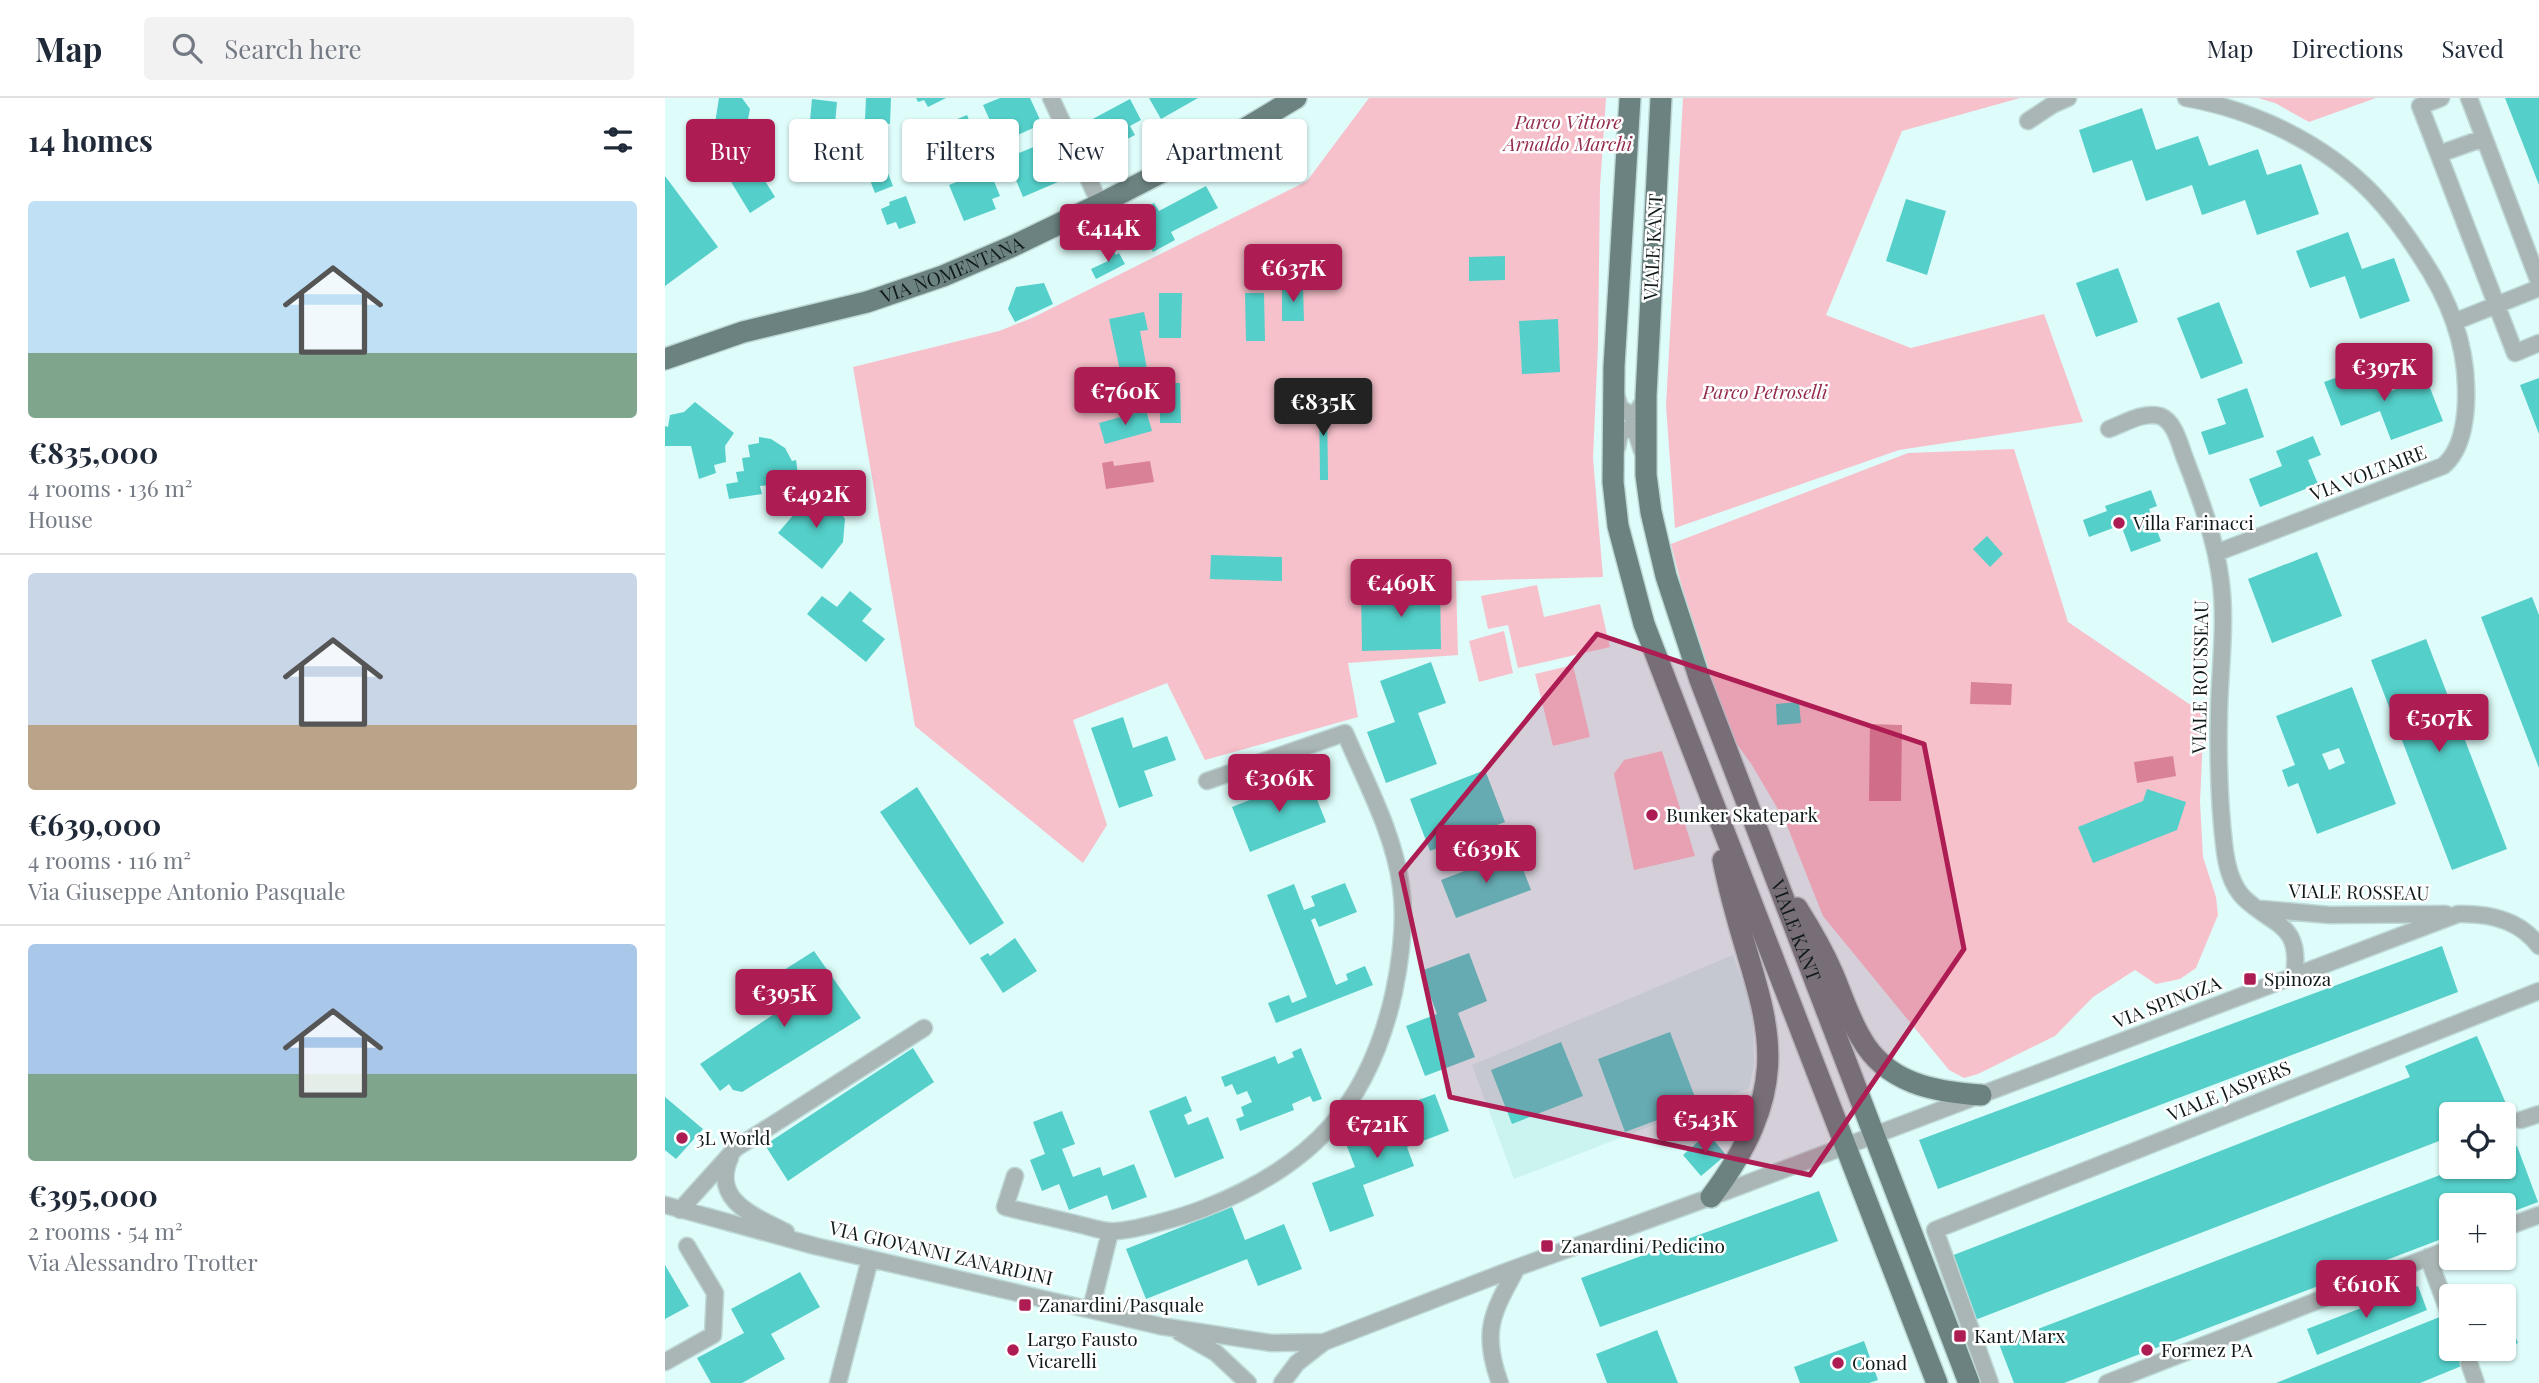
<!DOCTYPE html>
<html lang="en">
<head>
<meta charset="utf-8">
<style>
	body { margin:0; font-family:"Playfair Display",serif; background:#f2f2f3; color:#1f2937; height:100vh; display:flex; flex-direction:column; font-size:26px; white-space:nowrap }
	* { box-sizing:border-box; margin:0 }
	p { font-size:23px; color:#747a83 }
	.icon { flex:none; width:38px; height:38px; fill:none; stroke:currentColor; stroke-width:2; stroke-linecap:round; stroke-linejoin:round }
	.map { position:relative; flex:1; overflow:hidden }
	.side { display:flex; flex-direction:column; background:#fff; width:665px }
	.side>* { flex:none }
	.guide { position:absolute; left:21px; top:21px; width:665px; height:63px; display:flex; gap:14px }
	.controls { position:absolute; left:1774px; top:1004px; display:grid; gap:14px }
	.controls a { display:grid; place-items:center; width:77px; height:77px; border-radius:7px; background:#fff; box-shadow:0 2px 5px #0004; font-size:35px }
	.price { position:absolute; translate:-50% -60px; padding:0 16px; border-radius:7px; background:#ad1c53; color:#fff; font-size:23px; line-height:46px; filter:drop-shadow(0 2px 4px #0008) }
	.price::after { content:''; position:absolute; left:50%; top:42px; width:21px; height:16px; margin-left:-10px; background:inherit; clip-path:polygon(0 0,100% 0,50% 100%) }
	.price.selected { background:#222; color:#fff }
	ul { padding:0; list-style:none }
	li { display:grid; align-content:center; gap:14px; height:371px; padding:0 28px }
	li+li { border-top:2px solid #e0e1e3 }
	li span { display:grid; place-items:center; height:217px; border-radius:7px; color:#555 }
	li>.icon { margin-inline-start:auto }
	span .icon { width:126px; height:126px; fill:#fffc; stroke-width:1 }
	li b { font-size:30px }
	h2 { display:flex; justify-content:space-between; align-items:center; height:84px; padding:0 28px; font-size:30px }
	.chip { padding:0 24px; border-radius:7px; background:#fff; box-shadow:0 2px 5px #0004; font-size:24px; line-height:63px }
	.chip.selected { background:#ad1c53; color:#fff }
	header { display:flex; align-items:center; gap:42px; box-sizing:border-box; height:98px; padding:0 35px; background:#fff; border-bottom:2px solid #e0e1e3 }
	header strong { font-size:33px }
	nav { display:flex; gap:38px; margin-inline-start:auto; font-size:24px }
	.search { width:490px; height:63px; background:#f2f2f3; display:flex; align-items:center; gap:18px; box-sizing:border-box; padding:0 24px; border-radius:7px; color:#747a83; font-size:26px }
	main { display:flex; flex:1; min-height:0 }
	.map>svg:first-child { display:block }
	.built { fill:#cbf3f0 }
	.green { fill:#f7c1cb }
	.water { fill:#d98296 }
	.building { fill:#54cfc9; fill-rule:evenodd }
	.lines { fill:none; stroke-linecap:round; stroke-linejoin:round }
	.minor-tunnel { stroke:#bfdad8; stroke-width:16; stroke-dasharray:16 8; stroke-linecap:butt }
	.minor-casing { stroke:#bdd8d6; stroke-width:19 }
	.major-casing { stroke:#bdd8d6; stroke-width:24 }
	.minor { stroke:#aab6b5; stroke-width:16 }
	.major { stroke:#6b8280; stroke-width:21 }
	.marked { fill:#ad1c53; fill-opacity:0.2; stroke:#ad1c53; stroke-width:5; stroke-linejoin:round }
	.poi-dot { fill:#ad1c53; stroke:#fff; stroke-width:2.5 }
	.labels { text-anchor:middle; stroke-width:5; stroke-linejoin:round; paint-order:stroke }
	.park-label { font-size:19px; font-style:italic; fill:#932c4d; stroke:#fff }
	.street-label { font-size:19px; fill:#101a1a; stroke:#fff }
	.poi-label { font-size:19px; fill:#101a1a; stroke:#fff; text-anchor:start }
</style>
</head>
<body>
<header>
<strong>Map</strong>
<div class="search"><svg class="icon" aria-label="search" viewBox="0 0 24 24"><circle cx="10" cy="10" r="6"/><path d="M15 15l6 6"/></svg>Search here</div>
<nav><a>Map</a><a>Directions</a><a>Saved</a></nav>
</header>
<main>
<section class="side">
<h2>14 homes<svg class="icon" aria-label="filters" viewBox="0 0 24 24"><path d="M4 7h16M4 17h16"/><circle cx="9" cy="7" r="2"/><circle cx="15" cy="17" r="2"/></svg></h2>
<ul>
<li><span style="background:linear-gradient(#bfe0f5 70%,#7fa58c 0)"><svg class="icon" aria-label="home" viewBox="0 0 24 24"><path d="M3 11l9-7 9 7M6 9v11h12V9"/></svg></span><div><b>€835,000</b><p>4 rooms · 136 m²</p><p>House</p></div></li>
<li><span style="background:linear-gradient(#c9d6e8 70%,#b9a48a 0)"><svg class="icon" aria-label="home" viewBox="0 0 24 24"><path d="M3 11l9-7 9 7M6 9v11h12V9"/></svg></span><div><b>€639,000</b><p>4 rooms · 116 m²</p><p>Via Giuseppe Antonio Pasquale</p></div></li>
<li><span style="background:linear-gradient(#a9c7e8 60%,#7fa58c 0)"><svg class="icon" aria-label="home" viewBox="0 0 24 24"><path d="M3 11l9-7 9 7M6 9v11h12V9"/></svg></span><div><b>€395,000</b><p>2 rooms · 54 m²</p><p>Via Alessandro Trotter</p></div></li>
</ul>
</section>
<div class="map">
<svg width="1874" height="1285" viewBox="0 0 1874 1285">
	<rect width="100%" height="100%" fill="#defcfa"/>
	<path class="built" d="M1068 857 1084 901 1088 921 1089 967 1084 990 849 1081 807 967Z"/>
	<path class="green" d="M704 0H941L935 89 933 247 928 360 938 479 791 483 793 557 683 565 693 619 540 662 502 585 408 622 442 727 418 765 250 628 188 269 334 233 367 220 642 83Z
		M1018 0H1355L1237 33 1161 217 1246 250 1379 216 1418 324 1234 352 1010 430 1001 308Z
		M1593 0H1711L1644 24 1610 5Z
		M1349 351 1403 524 1539 616 1535 704 1538 759 1551 799 1553 817 1531 870 1515 881 1491 886 1470 872 1428 899 1390 938 1313 976 1299 980 1284 972 1158 818 1121 725 1087 667 1064 635 1023 513 1006 446 1243 355Z
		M872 487 879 519 935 506 945 549 853 570 843 527 823 531 816 498Z
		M839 533 848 575 814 584 804 543Z
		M908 567 925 639 888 648 870 576Z
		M997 653 1030 758 969 772 949 676 959 662Z"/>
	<path class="water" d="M448 363 449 368 485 363 489 384 441 391 437 365Z
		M1306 584 1347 586 1346 607 1305 606Z
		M1205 626 1237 627 1236 703H1204Z
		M1508 658 1511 678 1472 685 1469 664Z"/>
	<path class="building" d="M54 0H77L85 11 78 47 110 99 85 115 46 51Z
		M201 0H226L225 26 200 22Z
		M251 0H281L263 9 259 2 253 4Z
		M335 0H365L377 26 335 45 318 7Z
		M484 0H533L496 21Z
		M1840 0H1874V87Z
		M147 1 172 4 167 57 142 54Z
		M465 1 476 22 465 28 470 37 437 54 422 24Z
		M1477 10 1491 52 1533 38 1544 68 1593 51 1602 77 1636 66 1654 116 1592 137 1580 102 1537 117 1527 87 1481 103 1467 62 1428 75 1414 32Z
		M302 17 317 52 282 66 271 40 277 38 273 29Z
		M615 37 625 53 587 76 577 59Z
		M383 43 400 81 358 99 342 60Z
		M217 60 228 88 210 95 199 67Z
		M324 71 335 98 327 101 331 111 299 123 284 87Z
		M0 78 53 149 0 188Z
		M541 88 553 110 506 134 510 142 488 154 468 116 489 105 494 113Z
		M241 98 251 125 234 131 231 124 222 127 216 111 225 107 224 104Z
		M1241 101 1281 113 1262 177 1221 163Z
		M1683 134 1697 171 1729 160 1745 203 1695 221 1680 178 1645 190 1631 153Z
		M447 151 451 157 454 155 460 166 431 181 426 171 443 163 439 155Z
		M840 158V182L804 183V159Z
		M1453 170 1473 224 1431 239 1411 185Z
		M379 185 388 206 350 224 343 211 351 189Z
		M617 188H638L639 223H617Z
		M494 195H517L516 240H494Z
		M580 195H599L600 243H581Z
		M1554 204 1578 265 1536 281 1512 220Z
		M479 214 483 232 475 233 483 277 457 282 444 221Z
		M893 221 895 274 857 276 854 223Z
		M1704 268 1715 297 1761 280 1778 323 1726 342 1715 313 1676 328 1659 284Z
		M1874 280V336L1855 287Z
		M495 285H515L516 325H495Z
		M1582 290 1599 339 1544 357 1536 334 1561 326 1552 301Z
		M654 299H662L663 382H655Z
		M30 304 69 335 60 348 61 364 49 367 51 375 34 381 26 348H0V328L3 329 5 317 19 314Z
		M481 312 487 333 440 346 434 325Z
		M1648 338 1656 357 1643 362 1653 386 1595 409 1584 381 1617 368 1611 353Z
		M94 339 106 341 120 350 127 363 131 362 133 376 114 379 115 386 95 388 97 396 64 401 61 386 73 384 71 374 79 373 77 360 85 359 83 347 94 345Z
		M1486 392 1492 408 1484 411 1496 443 1466 454 1456 427 1424 439 1418 422 1442 413 1440 408Z
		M148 394 161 405 165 399 180 421 178 444 157 471 113 435Z
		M1322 438 1338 456 1325 469 1308 451Z
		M1652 454 1677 518 1607 545 1583 481Z
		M546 457 617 459V483L545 481Z
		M775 489 776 551 697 553 696 491Z
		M185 493 207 511 197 523 220 541 201 564 142 516 157 498 172 509Z
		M1867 499 1874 517V670L1816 519Z
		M1761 541 1842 751 1787 772 1706 562Z
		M766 564 781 605 753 615 772 666 721 685 702 634 730 624 715 583Z
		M1687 589 1731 706 1652 736 1633 685 1623 689 1617 672 1630 667 1611 618ZM1674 650 1680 665 1664 672 1657 656Z
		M1134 604 1136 625 1112 627 1111 606Z
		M458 619 468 650 502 638 511 662 479 673 488 698 454 710 426 630Z
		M820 672 840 724 765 753 745 701Z
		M643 679 661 724 585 754 567 709Z
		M252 689 339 825 305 847 215 714Z
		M1482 691 1521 704 1512 732 1428 765 1413 729 1478 703Z
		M851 753 866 792 791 820 776 782Z
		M680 785 692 814 654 829 650 820 646 822 671 887 683 882 681 876 700 868 708 887 611 925 603 905 624 897 627 905 642 899 602 797 629 786 639 812 650 808 646 798Z
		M350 840 372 873 338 895 315 860 323 855 325 858Z
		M1777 848 1793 894 1273 1091 1254 1042Z
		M149 853 196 920 77 994 68 992 64 986 55 993 35 966 155 885 146 872 98 903 89 891Z
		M804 855 822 903 793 915 810 959 760 978 741 928 772 916 756 873Z
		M1005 934 1033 1007 960 1034 933 961Z
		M1812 938 1845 1015 1839 1018 1787 1017V1038L1310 1222 1286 1158 1745 979 1740 968Z
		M896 944 918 998 847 1026 826 972Z
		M248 950 269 984 123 1083 100 1047Z
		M636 950 657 1001 648 1004 645 998 627 1006 629 1012 575 1033 571 1021 579 1018 576 1009 587 1004 582 993 572 997 567 986 560 989 556 979 610 958 613 966 629 959 627 954Z
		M770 996 784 1033 742 1049 749 1068 698 1087 709 1118 665 1134 647 1085 690 1069 678 1038 731 1018 729 1011Z
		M521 998 527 1013 519 1017 523 1027 543 1019 559 1060 510 1080 484 1013Z
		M0 999 38 1031 11 1061 0 1052Z
		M397 1013 410 1046 397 1051 408 1079 435 1069 438 1078 469 1066 482 1099 447 1112 442 1097 404 1112 394 1086 377 1093 365 1062 380 1056 368 1024Z
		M1043 1035 1061 1057 1036 1078 1018 1057Z
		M1852 1048 1873 1104 1839 1117V1108H1787V1137L1399 1285H1349L1334 1246 1796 1069H1839V1053Z
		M1154 1093 1173 1143 935 1229 916 1180Z
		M567 1109 580 1142 619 1126 637 1171 593 1188 582 1161 481 1201 461 1151Z
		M0 1167 24 1208 0 1221Z
		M135 1174 155 1209 106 1236 120 1261 77 1285H46L32 1260 79 1235 66 1211Z
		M1753 1188 1762 1212 1652 1257 1642 1231Z
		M1839 1212 1853 1245 1839 1251Z
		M1787 1214V1251H1838L1755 1285H1611Z
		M992 1232 1013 1285H942L931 1256Z
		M1199 1243 1213 1282 1204 1285H1135L1129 1269Z"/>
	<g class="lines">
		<path class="minor-tunnel" d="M1798 1251 1804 1265"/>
		<g class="minor-casing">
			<path id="minor" d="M386 0 435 106
				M1521 0C1589 12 1659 45 1708 96 1726 115 1742 137 1756 159 1782 198 1800 241 1801 288 1802 314 1799 351 1778 368L1551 455
				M1776 0 1755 8 1850 255 1874 245
				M1804 0 1874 184
				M1363 23 1387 7 1403 0
				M1774 56 1819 40
				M1789 224 1874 190
				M951 296 955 310 965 316 972 314 981 299
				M1444 331C1458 326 1479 313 1495 318 1511 324 1515 349 1521 363 1536 402 1551 443 1556 485 1561 528 1555 570 1554 613 1553 656 1554 703 1559 746 1561 765 1565 786 1579 800 1609 829 1637 825 1629 878
				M952 350 955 334 965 330 971 334 977 353
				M1597 811 1664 817 1781 816
				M1856 1022 1874 1016
				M65 1060C46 1103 90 1118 121 1134
				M350 1078 340 1109C364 1115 388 1120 412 1126 422 1128 433 1132 443 1133 464 1135 520 1118 540 1110 647 1068 704 1007 729 894 736 860 741 824 736 789 729 735 701 685 680 635L542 683
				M0 1107 150 1148 495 1228 607 1245 659 1244 840 1174 1046 1099 1793 816C1824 815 1855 822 1874 848
				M15 1112 71 1050 259 930
				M1839 1130 1874 1117
				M1763 1159 1784 1215
				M426 1211 445 1134
				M514 1234 551 1255 583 1285
				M0 1264 48 1237 50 1195 22 1148
				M1804 1265 1811 1285
				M173 1285 205 1161
				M617 1285 632 1265 659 1244
				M835 1285C816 1234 827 1215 852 1170
				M1325 1285 1270 1132 1874 893
				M1442 1285 1787 1150"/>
		</g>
		<g class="major-casing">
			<g id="major">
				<path d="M965 0 949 269 948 384 953 428 979 526 1272 1285"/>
				<path id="s1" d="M996 0 981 298V377L986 414 1001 478 1035 582 1304 1285"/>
				<path id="s2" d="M0 261 78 234 202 204 278 178 348 148 435 106 571 36 631 0"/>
				<path d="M1132 810C1146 832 1158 853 1168 876 1177 897 1184 920 1196 940 1221 985 1269 994 1316 997"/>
				<path d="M1046 1099C1149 962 1086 905 1058 762"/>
			</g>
		</g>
		<use href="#minor" class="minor"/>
		<use href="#major" class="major"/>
	</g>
	<path class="marked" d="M932 536 1259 646 1299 851 1145 1077 785 999 736 775Z"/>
	<g class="poi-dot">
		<circle cx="1454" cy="425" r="7"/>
		<circle cx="987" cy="717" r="7"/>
		<rect x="1578" y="874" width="14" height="14" rx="3.5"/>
		<circle cx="17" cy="1040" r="7"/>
		<rect x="875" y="1141" width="14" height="14" rx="3.5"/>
		<rect x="353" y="1200" width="14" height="14" rx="3.5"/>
		<rect x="1288" y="1231" width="14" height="14" rx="3.5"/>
		<circle cx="348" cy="1252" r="7"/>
		<circle cx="1482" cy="1252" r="7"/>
		<circle cx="1173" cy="1265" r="7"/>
	</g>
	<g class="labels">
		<g class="park-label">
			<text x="903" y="31">Parco Vittore<tspan x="903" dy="22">Arnaldo Marchi</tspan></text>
			<text x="1100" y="301">Parco Petroselli</text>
		</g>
		<g class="street-label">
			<text transform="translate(988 149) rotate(-87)" y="7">VIALE KANT</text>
			<text dy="7" stroke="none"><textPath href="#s2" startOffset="301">VIA NOMENTANA</textPath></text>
			<text transform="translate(1703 375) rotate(-21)" y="7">VIA VOLTAIRE</text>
			<text transform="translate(1535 579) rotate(-89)" y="7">VIALE ROUSSEAU</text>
			<text transform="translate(1694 794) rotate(1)" y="7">VIALE ROSSEAU</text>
			<text dy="7" stroke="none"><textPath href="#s1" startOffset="858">VIALE KANT</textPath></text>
			<text transform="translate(1502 904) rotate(-21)" y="7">VIA SPINOZA</text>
			<text transform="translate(1564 993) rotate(-22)" y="7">VIALE JASPERS</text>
			<text transform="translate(276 1155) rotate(13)" y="7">VIA GIOVANNI ZANARDINI</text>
		</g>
		<g class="poi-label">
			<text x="1468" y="432">Villa Farinacci</text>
			<text x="1001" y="724">Bunker Skatepark</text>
			<text x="1599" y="888">Spinoza</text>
			<text x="31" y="1047">3L World</text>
			<text x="896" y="1155">Zanardini/Pedicino</text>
			<text x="374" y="1214">Zanardini/Pasquale</text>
			<text x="1309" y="1245">Kant/Marx</text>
			<text x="362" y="1248">Largo Fausto<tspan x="362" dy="22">Vicarelli</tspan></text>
			<text x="1496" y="1259">Formez PA</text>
			<text x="1187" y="1272">Conad</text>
		</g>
	</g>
</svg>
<div class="controls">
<a><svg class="icon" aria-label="locate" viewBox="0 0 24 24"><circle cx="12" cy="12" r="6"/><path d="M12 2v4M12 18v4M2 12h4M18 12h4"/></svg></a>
<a>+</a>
<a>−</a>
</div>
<b class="price" style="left:443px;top:166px">€414K</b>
<b class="price" style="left:628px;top:206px">€637K</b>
<b class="price" style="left:1719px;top:305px">€397K</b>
<b class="price" style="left:460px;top:329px">€760K</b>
<b class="price selected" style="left:658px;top:340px">€835K</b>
<b class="price" style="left:151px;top:432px">€492K</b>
<b class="price" style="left:736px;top:521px">€469K</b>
<b class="price" style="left:1774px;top:656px">€507K</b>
<b class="price" style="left:614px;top:716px">€306K</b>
<b class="price" style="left:821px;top:787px">€639K</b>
<b class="price" style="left:119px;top:931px">€395K</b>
<b class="price" style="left:1040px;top:1057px">€543K</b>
<b class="price" style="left:712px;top:1062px">€721K</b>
<b class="price" style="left:1701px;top:1222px">€610K</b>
<div class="guide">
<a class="chip selected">Buy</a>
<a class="chip">Rent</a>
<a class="chip">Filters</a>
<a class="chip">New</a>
<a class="chip">Apartment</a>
</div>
</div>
</main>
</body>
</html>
